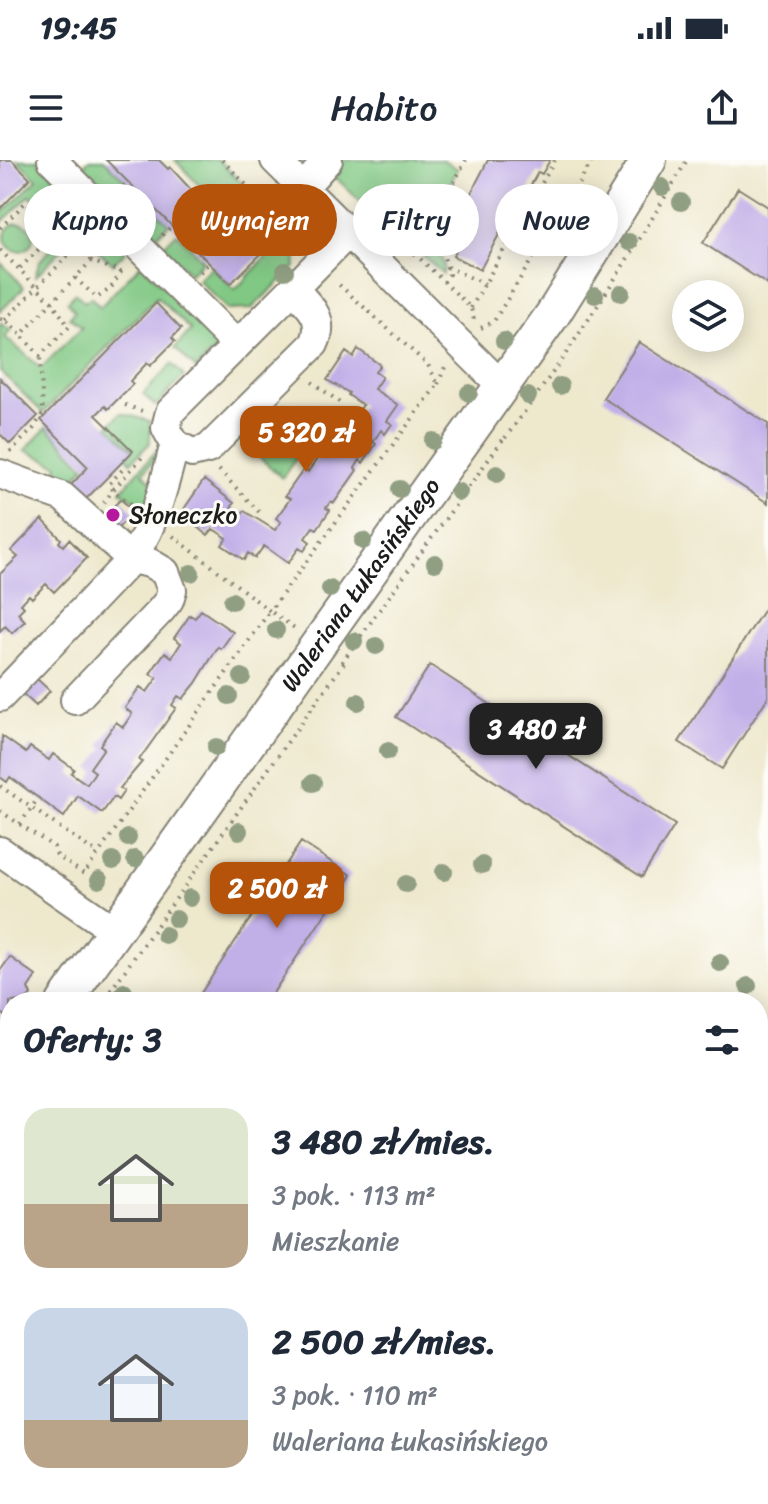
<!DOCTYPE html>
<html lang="pl">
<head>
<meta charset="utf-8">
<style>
	body { margin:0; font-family:Sriracha,sans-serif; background:#f6f6f7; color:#1f2937; height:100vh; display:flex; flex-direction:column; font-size:30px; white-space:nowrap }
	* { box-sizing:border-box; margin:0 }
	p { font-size:26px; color:#747a83 }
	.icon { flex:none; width:44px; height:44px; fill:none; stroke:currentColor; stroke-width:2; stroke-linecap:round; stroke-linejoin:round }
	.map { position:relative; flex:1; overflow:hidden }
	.sheet { position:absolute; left:0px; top:832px; width:768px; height:512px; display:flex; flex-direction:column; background:#fff; border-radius:32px 32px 0 0; box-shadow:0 4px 20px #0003 }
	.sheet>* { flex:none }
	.hud { position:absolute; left:24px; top:24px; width:720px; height:72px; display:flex; gap:16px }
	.tools { position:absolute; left:672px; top:120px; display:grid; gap:16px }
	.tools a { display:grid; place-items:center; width:72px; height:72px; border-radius:50%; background:#fff; box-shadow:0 4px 20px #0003; font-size:40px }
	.price { position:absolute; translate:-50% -68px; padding:0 18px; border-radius:16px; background:#b45309; color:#fff; font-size:26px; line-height:52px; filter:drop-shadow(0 2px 4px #0008) }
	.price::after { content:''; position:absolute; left:50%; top:48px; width:24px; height:18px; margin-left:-12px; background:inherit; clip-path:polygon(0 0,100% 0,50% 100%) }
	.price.active { background:#222; color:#fff }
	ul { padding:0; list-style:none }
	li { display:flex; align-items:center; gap:24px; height:200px; padding:0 24px }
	li span { display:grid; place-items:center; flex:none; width:224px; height:160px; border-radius:24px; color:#555 }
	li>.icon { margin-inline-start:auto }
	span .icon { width:96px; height:96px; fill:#fffc; stroke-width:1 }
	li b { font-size:34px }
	h2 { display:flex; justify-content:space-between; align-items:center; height:96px; padding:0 24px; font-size:34px }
	.chip { padding:0 28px; border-radius:36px; background:#fff; box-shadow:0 4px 20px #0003; font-size:28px; line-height:72px }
	.chip.active { background:#b45309; color:#fff }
	.status { display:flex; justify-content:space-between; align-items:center; height:56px; padding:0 40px; background:#fff; direction:ltr }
	.status svg { height:22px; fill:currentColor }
	header { display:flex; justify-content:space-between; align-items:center; height:104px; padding:0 24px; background:#fff; font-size:36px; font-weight:600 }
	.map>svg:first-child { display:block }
	.green { fill:#80c883; stroke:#4e7250; stroke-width:2 }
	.park { fill:url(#park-tufts); stroke:#4e7250; stroke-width:2 }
	.building { fill:#c1afe8 }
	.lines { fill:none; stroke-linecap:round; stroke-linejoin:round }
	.minor-casing { stroke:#858274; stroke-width:32 }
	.tertiary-casing { stroke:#858274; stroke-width:38 }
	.path { stroke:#858274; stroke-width:4; stroke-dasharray:2 6; stroke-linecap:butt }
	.minor { stroke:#fff; stroke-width:28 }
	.tertiary { stroke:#fff; stroke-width:34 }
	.tree { fill:#909e82 }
	.poi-dot { fill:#b5179e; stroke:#fdfcf7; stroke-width:3 }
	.labels { text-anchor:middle; stroke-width:6; stroke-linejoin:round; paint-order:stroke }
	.poi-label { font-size:24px; fill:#1c1c1c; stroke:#fdfcf7; text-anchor:start }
	.street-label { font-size:24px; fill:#1c1c1c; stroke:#fdfcf7 }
</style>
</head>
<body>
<div class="status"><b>19:45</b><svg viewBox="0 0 49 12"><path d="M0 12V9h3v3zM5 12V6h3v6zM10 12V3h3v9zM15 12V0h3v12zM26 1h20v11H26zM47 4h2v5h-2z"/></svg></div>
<header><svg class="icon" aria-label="menu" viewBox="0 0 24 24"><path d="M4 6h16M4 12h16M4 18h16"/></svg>Habito<svg class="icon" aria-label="share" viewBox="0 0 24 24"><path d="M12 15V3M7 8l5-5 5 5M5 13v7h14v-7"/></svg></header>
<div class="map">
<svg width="768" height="1344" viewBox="0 0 768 1344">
	<defs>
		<pattern id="park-tufts" width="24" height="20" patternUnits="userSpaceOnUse" patternTransform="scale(2)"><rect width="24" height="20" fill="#80c883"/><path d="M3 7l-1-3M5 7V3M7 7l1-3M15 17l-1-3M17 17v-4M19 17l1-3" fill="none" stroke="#6eab71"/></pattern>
	</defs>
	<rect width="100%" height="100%" fill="#fdfcf7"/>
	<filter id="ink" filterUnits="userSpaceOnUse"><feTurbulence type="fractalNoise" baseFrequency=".0125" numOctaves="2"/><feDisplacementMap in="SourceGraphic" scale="16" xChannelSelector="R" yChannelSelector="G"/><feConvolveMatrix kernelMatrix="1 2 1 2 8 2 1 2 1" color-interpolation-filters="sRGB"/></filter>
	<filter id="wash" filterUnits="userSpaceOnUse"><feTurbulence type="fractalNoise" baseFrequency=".006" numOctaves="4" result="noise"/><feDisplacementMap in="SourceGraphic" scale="32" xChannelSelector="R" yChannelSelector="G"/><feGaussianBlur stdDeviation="1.8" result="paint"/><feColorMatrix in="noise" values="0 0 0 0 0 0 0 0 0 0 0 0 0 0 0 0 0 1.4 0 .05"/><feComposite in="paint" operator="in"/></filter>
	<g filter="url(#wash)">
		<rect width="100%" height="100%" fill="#eee8cd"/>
		<path class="green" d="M17 0H38L93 56 35 117 39 102 66 71 30 35 0 64V56L37 19Z
			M89 0H104L125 20 108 36 81 9Z
			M175 0H219L294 77 296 106 251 149 228 150 198 120 211 107 235 130 267 96Z
			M342 0H443L458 9 416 87 395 75 336 18Z
			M133 28 169 64 152 80 116 45Z
			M5 77a14 14 0 1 1 28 0a14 14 0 1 1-28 0Z
			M99 64 126 91 113 104 90 84 89 75Z
			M433 68 444 107 443 114 420 93Z
			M177 73 203 101 190 114 163 86Z
			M0 102 24 127 0 152Z
			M141 104 221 184 196 209 175 188 191 170 157 137 43 253 0 211V163L11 170 5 177 41 208 82 167 70 157 75 151 67 142 75 133 85 142 91 137 100 147Z
			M172 204 184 216 155 246 143 234Z
			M121 253 150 261V283L131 302 127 297 133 290 108 266Z
			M47 267 85 307 70 322 71 330 54 323 58 305 25 290Z
			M158 289 156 298 143 313 157 328 143 346 121 331Z"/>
		<path class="park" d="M274 259 305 286 282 318 248 287Z"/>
		<g id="blocks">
			<path class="building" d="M0 0H12L30 18 0 49Z
				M106 0H159L168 9 170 7 207 47 209 45 247 87 249 84 260 95 230 124Z
				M488 0H550L542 14 538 12 507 69 503 67 480 110 453 96 460 82 448 75 459 54 456 52 463 38 467 41Z
				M738 28 768 47V125L703 83Z
				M156 143 181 169 172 178 175 181 150 206 147 203 130 221 133 224 108 249 105 246 96 255 133 291 86 339 71 325 88 307 41 260Z
				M639 182 768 264V343L603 238Z
				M358 189 380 205 375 212 382 217 374 229 398 245 387 261 392 264 385 274 381 270 373 282 376 284 363 303 360 300 355 308 357 310 334 343 331 341 326 348 330 350 317 369 313 367 305 378 310 382 304 391 299 388 288 403 264 386 255 398 248 393 244 400 222 385 227 378 213 369 208 375 187 360 192 354 184 349 204 320 234 343 231 348 241 355 244 351 275 370 281 362 276 358 290 339 285 336 304 309 308 312 319 296 315 293 333 267 338 269 352 250 357 253 363 245 348 235 349 233 327 220 346 192 353 197Z
				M0 218 38 256 10 284 0 274Z
				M121 339 134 352 113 373 100 360Z
				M42 359 61 379 59 382 63 386 69 379 87 398 54 432 46 424 32 438 29 435 21 444 24 447 18 453 25 461 12 473 5 466 0 471V414L18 397 11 391Z
				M768 443V537L722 609 679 582Z
				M201 450 233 472 221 489 218 487 196 523 183 539 178 536 172 545 176 548 139 600 142 602 120 628 124 631 118 640 114 637 102 653 78 636 64 657 10 617 7 622 0 617 2 576 26 593 30 587 49 600 53 594 74 609 71 613 87 624 95 612 90 608 104 588 100 585 116 562 123 567 132 554 125 548 140 527 147 532 157 518 150 514 165 492 172 497 181 483 174 478 190 455 195 458Z
				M430 505 675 665 642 717 396 557Z
				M35 517 50 531 36 546 21 532Z
				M301 682 351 715 267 842H195Z
				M10 797 36 816 28 828 31 835 26 841 10 842V859L0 852V811Z
				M5 991 10 994V1031L0 1024V997Z
				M768 1116V1172L758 1166V1132Z
				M10 1123V1160L5 1157 0 1164V1138Z
				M122 1334H161L171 1341 168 1344H125L118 1339Z
				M289 1334H327L320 1344H294L286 1339Z
				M477 1334H537L552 1344H492Z
				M695 1334H743L736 1344H704V1340Z"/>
		</g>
	</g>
	<g filter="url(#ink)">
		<use href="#blocks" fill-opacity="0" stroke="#858274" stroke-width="2"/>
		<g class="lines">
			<g class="minor-casing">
				<path id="minor" d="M52 0 237 185
					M275 0 502 226
					M303 28 328 0
					M175 284 192 293 208 289 314 184C326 159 310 146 293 129L348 73
					M0 314 63 337 131 399 150 403 165 412 172 430 169 440 161 450 75 540
					M0 537 125 406C155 371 163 327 175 284L166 268 170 252 293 129
					M0 691 115 771
					M0 1067 10 1074
					M0 1307 10 1306
					M67 1334 82 1344
					M396 1334 411 1344
					M635 1334 643 1339 640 1344"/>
			</g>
			<g class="tertiary-casing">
				<g id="tertiary">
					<path id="s1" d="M64 842 553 154 649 0"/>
					<path d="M0 933 10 918"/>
				</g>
			</g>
			<path class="path" d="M222 0 297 77 300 87
				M118 32 128 22
				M433 60 449 114 444 122
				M0 68 26 42 56 72 19 109
				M89 75 91 101
				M162 75 172 66
				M512 78 537 91
				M395 81 405 84 471 148 474 160
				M0 90 53 143 69 167 40 196 21 175
				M416 93 466 0
				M447 107 485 124
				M200 112 209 103
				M75 118 97 138 111 128 121 112
				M471 148 555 0
				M0 159 5 160 21 175 91 101 121 112 126 108
				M5 160 89 74
				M481 168 494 161 593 0
				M312 222 342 244
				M438 224 445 207
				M125 245 145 252
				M505 278C572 190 631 95 687 0
				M10 292 34 268 43 253 40 196
				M219 310 261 354
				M104 343 113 330 109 324 124 308
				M131 344 113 330 145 294
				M173 376 270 451 438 224 428 205 335 121
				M342 502 504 278
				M0 626 98 694
				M0 651 54 687 57 696 84 714 270 451 296 469
				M20 664 39 637
				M106 837 344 503
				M0 885 10 870
				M0 987 10 972"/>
			<use href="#minor" class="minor"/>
			<use href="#tertiary" class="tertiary"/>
		</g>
		<g class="tree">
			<circle cx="662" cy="27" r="9"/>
			<circle cx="681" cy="42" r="9"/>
			<circle cx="578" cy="65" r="9"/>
			<circle cx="629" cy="82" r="9"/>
			<circle cx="285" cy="111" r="9"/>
			<circle cx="621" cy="133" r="9"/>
			<circle cx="595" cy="135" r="9"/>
			<circle cx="504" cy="181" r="9"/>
			<circle cx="560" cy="226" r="9"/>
			<circle cx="469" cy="233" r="9"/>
			<circle cx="528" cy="236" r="9"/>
			<circle cx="433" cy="281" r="9"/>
			<circle cx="497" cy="314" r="9"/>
			<circle cx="400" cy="329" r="9"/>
			<circle cx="459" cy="332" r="9"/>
			<circle cx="363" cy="381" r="9"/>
			<circle cx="435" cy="403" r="9"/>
			<circle cx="191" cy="413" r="9"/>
			<circle cx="330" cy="429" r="9"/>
			<circle cx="232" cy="441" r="9"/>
			<circle cx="276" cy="470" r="9"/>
			<circle cx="354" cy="481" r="9"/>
			<circle cx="376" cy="486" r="9"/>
			<circle cx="242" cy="517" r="9"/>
			<circle cx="229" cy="536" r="9"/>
			<circle cx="358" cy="542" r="9"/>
			<circle cx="216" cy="587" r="9"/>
			<circle cx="388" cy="591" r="9"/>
			<circle cx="313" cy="623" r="9"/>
			<circle cx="239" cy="671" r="9"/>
			<circle cx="128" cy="678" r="9"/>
			<circle cx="135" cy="699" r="9"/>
			<circle cx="113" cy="701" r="9"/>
			<circle cx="482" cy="705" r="9"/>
			<circle cx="444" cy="712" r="9"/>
			<circle cx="99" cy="720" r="9"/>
			<circle cx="406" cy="724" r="9"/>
			<circle cx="190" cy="738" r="9"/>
			<circle cx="176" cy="759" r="9"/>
			<circle cx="165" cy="775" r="9"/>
			<circle cx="720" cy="803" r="9"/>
			<circle cx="748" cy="826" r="9"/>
			<circle cx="124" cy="832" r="9"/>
		</g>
	</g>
	<circle class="poi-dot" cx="113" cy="355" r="8"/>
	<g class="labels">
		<g class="poi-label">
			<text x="129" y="363">Słoneczko</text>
		</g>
		<g class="street-label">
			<text dy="8" stroke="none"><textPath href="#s1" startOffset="512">Waleriana Łukasińskiego</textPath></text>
		</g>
	</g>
</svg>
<div class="tools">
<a><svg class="icon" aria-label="layers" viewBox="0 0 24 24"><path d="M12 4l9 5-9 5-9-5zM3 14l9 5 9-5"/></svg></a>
</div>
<b class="price" style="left:306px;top:314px">5 320 zł</b>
<b class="price active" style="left:536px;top:611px">3 480 zł</b>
<b class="price" style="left:277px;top:770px">2 500 zł</b>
<div class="hud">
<a class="chip">Kupno</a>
<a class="chip active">Wynajem</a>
<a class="chip">Filtry</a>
<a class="chip">Nowe</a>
</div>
<section class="sheet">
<h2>Oferty: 3<svg class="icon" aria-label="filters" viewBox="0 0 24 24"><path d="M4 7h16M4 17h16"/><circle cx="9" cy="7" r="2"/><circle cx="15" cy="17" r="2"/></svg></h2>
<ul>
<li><span style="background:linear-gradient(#dfe7d0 60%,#b9a48a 0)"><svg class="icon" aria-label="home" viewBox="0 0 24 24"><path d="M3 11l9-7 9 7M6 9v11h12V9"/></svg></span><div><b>3 480 zł/mies.</b><p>3 pok. · 113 m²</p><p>Mieszkanie</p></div></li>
<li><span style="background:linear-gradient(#c9d6e8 70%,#b9a48a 0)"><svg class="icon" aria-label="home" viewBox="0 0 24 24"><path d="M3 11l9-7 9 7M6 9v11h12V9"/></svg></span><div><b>2 500 zł/mies.</b><p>3 pok. · 110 m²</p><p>Waleriana Łukasińskiego</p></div></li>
</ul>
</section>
</div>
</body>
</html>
